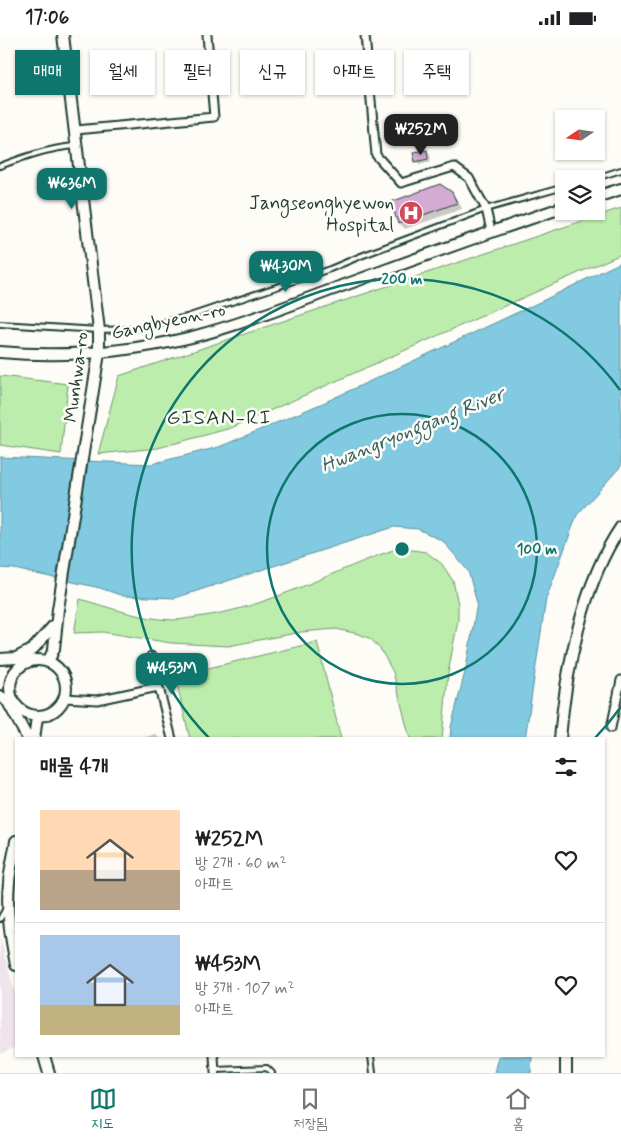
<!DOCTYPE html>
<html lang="ko">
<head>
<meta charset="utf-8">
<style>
	body { margin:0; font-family:Mynerve,"Poor Story",sans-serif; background:#f6f6f6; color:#202124; height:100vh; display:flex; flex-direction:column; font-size:19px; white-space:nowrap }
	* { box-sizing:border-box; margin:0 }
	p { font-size:16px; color:#757577 }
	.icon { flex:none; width:28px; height:28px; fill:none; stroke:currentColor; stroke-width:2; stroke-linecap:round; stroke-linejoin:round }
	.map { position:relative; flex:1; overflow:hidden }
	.sheet { position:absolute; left:15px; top:702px; width:590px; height:320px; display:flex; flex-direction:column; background:#fff; border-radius:0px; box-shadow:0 1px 4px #0004 }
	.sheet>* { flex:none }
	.banner { position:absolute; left:15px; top:15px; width:591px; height:45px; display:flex; gap:10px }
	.needle { width:32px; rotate:257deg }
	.fabs { position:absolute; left:555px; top:75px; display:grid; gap:10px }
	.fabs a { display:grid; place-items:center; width:50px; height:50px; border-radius:0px; background:#fff; box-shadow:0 1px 4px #0004; font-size:25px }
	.price { position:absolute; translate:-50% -42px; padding:0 11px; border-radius:10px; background:#0f766e; color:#fff; font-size:16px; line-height:32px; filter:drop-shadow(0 1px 2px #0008) }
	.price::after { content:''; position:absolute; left:50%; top:30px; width:15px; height:11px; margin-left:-8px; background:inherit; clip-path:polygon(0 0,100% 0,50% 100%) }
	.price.current { background:#222; color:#fff }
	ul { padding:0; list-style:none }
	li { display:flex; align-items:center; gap:15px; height:125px; padding:0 25px }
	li+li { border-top:1px solid #e0e0e0 }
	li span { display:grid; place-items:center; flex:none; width:140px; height:100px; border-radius:0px; color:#555 }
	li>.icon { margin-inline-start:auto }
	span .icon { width:60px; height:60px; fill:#fffc; stroke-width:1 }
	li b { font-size:21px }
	h2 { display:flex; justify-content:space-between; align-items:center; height:60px; padding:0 25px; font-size:21px }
	.tag { padding:0 18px; border-radius:0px; background:#fff; box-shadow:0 1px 4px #0004; font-size:18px; line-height:45px }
	.tag.current { background:#0f766e; color:#fff }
	.status { display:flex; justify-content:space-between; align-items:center; height:35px; padding:0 25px; background:#fff; direction:ltr }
	.status svg { height:14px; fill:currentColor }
	.tab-bar { display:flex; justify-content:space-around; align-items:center; height:70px; border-top:1px solid #e0e0e0; background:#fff; font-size:14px; color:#757577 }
	.tab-bar a { display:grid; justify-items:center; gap:2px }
	.tab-bar .current { color:#0f766e }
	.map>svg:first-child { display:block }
	.built { fill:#f0e4ec }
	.green { fill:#bdedac; stroke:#6e9570 }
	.water { fill:#81cae1; stroke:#5a929c }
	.shadow { fill:#0003 }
	.building { fill:#d3abd3; stroke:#1f3d34 }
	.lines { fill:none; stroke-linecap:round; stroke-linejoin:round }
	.lane-casing { stroke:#1f3d34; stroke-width:8 }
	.street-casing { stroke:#1f3d34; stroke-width:11 }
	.secondary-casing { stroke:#1f3d34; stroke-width:14 }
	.lane { stroke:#fdfcf7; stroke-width:4 }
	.street { stroke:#fdfcf7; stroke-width:7 }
	.secondary { stroke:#fdfcf7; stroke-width:10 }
	.ring { fill:none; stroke:#0f766e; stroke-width:2.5 }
	.labels { text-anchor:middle; stroke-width:5; stroke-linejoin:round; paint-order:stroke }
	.poi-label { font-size:19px; fill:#1f3d34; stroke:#fdfcf7; text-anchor:end }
	.street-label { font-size:19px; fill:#1f3d34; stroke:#fdfcf7 }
	.water-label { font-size:20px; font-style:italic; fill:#38605f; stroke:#fdfcf7 }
	.quarter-label { font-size:21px; letter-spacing:1px; fill:#1f3d34; stroke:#fdfcf7 }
	.centre { fill:#0f766e; stroke:#fdfcf7; stroke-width:2.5 }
	.ring-label { font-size:15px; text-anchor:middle; font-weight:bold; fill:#0f766e; stroke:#fdfcf7; stroke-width:5; stroke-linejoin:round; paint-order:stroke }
</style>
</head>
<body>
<div class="status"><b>17:06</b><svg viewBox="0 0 49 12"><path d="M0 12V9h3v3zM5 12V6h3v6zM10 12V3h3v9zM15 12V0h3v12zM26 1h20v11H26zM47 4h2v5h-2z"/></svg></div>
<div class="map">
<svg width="621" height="1038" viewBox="0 0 621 1038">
	<rect width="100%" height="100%" fill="#fdfcf7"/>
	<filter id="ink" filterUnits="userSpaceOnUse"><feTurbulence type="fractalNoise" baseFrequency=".02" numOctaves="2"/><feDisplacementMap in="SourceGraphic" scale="10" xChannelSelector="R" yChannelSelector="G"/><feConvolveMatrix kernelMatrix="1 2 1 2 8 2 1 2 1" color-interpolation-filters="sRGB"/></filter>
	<g filter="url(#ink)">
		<path class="built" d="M0 902 16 963V1012L0 1019Z"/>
		<path class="green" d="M621 173V219L231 393 158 413 98 419 119 341Z
			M0 341 68 349 61 419 0 410Z
			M399 513 426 517 442 529 453 546 458 569V585L448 638 442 704H410L393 637 381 615 371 604 359 599 336 594 301 597 228 611 171 608 103 597 74 598 80 564C111 573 141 584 173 585 183 585 194 582 204 581 273 571 333 535 399 513Z
			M317 607 341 704H190L175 641Z"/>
		<path class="water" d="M621 227V431L577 480 546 564 525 704H450L451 692 466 633 477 568 468 536 443 506 418 494 394 492 175 563 123 561 100 553 14 534 0 533V422L151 429 219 412 323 368 544 265Z
			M499 1021H532L531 1038H495Z"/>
		<path class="shadow" d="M427 116 430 119 431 127 419 129 416 126Z
			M451 158 458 165 462 174 405 194 399 188Z
			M155 699 160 704H141Z"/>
		<path class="building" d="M427 115 428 124 415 127 413 117Z
			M440 149 452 157 457 168 398 189 391 167Z"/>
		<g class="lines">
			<g class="lane-casing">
				<path id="lane" d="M0 131C24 122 49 113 75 111
					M593 144 621 135
					M0 289 99 295 134 294 187 282 330 234 361 221 486 174 564 152
					M0 884 6 873
					M371 1021 373 1038
					M215 1035 267 1033 272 1038"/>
			</g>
			<g class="street-casing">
				<path id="street" d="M365 0 376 120 401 148 454 132 469 143 486 174 491 196
					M76 95 214 82 207 0
					M151 621 172 704
					M65 663 97 665 158 652
					M611 693 621 645
					M214 1021 215 1038"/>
			</g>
			<g class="secondary-casing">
				<path id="secondary" d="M596 162 621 154
					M0 317C64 323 129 317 192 302 247 288 300 266 353 247 423 221 493 196 564 172
					M0 624 16 623 32 615 56 588
					M10 653a28 28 0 1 1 56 0a28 28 0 1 1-56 0Z
					M48 627 54 614 58 574 99 318V295L63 0
					M0 661 8 667 28 704
					M34 704 37 682
					M560 704C565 638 583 547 621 492
					M16 806C14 820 10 834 9 848 6 876 11 903 16 930
					M44 1021 49 1038
					M566 1038V1021"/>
			</g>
			<use href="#lane" class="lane"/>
			<use href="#street" class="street"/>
			<use href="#secondary" class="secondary"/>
		</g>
	</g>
	<g class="ring">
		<circle cx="402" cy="514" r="135"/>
		<path d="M620 673A270 270 0 0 1 595 703M209 703A270 270 0 1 1 620 355"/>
	</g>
	<defs>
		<g id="hospital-disc" transform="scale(1.25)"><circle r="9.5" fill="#d1495b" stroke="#fdfcf7"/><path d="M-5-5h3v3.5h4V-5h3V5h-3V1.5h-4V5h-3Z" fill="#fff"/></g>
	</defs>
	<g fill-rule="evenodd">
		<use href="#hospital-disc" x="411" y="178"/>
	</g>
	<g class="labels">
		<g class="poi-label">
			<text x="394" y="174">Jangseonghyewon<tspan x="394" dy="22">Hospital</tspan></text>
		</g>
		<g class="street-label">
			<text transform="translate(168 285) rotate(-12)" y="7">Gangbyeon-ro</text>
			<text transform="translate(75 342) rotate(-83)" y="7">Munhwa-ro</text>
		</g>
		<g class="water-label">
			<text transform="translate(412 394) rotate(-22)" y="7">Hwangryonggang River</text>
		</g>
		<g class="quarter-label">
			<text x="219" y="389">GISAN-RI</text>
		</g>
	</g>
	<circle cx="402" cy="514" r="8" class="centre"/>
	<g class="ring-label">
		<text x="402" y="249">200 m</text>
		<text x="537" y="519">100 m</text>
	</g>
</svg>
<div class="fabs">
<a><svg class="needle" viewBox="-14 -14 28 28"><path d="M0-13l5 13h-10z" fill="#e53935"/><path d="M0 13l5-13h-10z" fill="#757577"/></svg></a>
<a><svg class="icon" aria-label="layers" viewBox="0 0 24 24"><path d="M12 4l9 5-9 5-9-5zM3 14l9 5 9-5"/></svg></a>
</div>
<b class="price current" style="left:421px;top:121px">₩252M</b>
<b class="price" style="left:72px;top:175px">₩636M</b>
<b class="price" style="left:286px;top:258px">₩430M</b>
<b class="price" style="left:172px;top:660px">₩453M</b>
<div class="banner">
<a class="tag current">매매</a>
<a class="tag">월세</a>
<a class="tag">필터</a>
<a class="tag">신규</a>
<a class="tag">아파트</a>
<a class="tag">주택</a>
</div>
<section class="sheet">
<h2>매물 4개<svg class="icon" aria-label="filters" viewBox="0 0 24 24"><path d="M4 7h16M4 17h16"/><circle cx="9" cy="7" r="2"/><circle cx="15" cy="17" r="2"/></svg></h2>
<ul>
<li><span style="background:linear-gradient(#ffd9b3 60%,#b9a48a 0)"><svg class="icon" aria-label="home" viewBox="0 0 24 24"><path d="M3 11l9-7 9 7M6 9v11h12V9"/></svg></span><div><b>₩252M</b><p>방 2개 · 60 m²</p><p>아파트</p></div><svg class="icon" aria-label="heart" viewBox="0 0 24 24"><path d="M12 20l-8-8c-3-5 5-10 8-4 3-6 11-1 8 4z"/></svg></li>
<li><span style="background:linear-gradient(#a9c7e8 70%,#c2b280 0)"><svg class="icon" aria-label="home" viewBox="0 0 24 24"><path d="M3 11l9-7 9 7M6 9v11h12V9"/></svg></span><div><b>₩453M</b><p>방 3개 · 107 m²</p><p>아파트</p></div><svg class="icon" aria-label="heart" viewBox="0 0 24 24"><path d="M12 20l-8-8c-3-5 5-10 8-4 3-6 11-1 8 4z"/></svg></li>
</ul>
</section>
</div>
<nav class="tab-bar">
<a class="current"><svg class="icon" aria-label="map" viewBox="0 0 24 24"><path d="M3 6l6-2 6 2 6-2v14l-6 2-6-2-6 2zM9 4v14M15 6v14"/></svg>지도</a>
<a><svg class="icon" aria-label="saved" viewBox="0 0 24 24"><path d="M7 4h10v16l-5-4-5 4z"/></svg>저장됨</a>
<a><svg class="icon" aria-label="home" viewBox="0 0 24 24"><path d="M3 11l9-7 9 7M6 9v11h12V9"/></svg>홈</a>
</nav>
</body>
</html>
